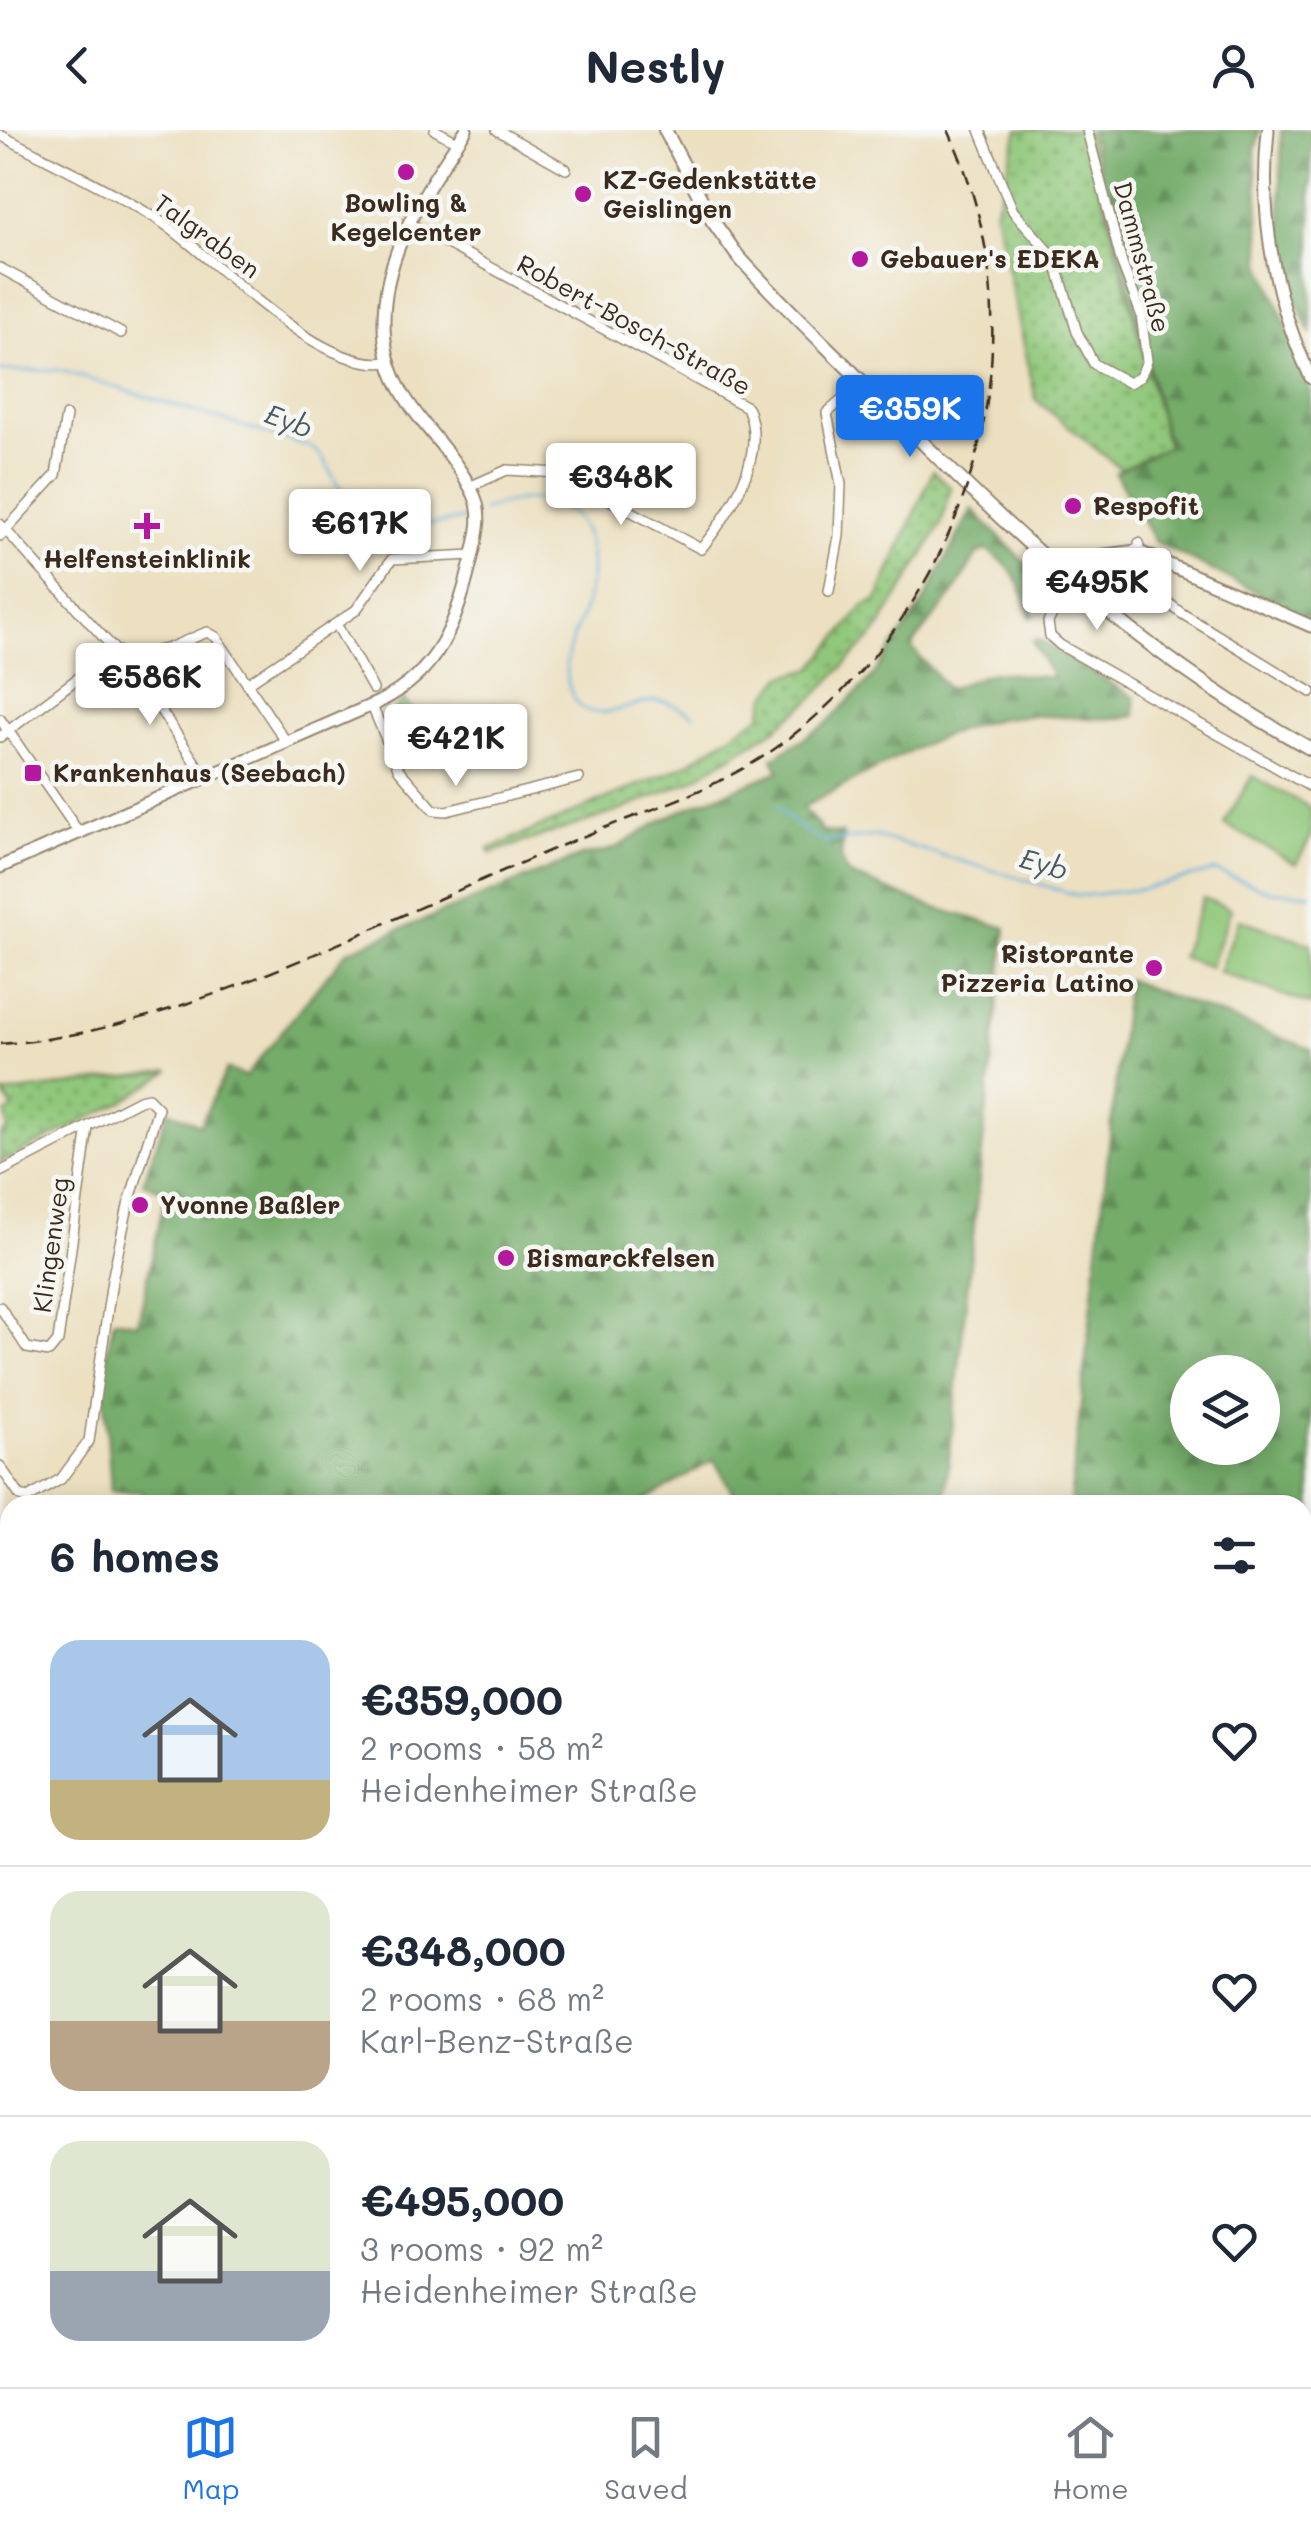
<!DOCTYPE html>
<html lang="en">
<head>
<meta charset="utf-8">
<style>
	body { margin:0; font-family:Mali,sans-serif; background:#f6f6f7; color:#1f2937; height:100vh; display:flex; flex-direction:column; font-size:38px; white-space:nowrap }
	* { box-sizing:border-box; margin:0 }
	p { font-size:32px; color:#747a83 }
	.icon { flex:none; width:55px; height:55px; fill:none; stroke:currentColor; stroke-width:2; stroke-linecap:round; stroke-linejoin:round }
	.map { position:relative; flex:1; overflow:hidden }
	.panel { position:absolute; left:0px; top:1365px; width:1312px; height:892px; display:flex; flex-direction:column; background:#fff; border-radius:30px 30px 0 0; box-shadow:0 5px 25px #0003 }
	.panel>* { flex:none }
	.controls { position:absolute; left:1170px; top:1225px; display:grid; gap:20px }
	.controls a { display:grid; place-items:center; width:110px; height:110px; border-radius:50%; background:#fff; box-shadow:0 5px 25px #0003; font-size:50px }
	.price { position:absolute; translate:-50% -85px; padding:0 22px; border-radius:10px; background:#fff; color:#222; font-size:32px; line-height:65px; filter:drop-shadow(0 2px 5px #0008) }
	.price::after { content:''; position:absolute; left:50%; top:60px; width:30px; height:22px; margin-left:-15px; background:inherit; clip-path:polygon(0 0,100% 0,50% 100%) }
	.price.active { background:#1a73e8; color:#fff }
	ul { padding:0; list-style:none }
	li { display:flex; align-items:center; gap:30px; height:250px; padding:0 50px }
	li+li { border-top:2px solid #e0e1e3 }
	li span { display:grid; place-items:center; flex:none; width:280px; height:200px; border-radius:30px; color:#555 }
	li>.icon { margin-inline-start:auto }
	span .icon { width:120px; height:120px; fill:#fffc; stroke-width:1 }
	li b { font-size:42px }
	h2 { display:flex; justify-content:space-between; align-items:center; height:120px; padding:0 50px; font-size:42px }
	header { display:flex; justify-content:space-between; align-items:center; height:130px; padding:0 50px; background:#fff; font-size:45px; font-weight:700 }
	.tabs { display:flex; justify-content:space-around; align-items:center; height:140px; border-top:2px solid #e0e1e3; background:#fff; font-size:28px; color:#747a83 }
	.tabs a { display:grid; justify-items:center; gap:5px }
	.tabs .active { color:#1a73e8 }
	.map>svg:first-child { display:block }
	.grass { fill:url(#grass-dots); stroke:#66784c; stroke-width:2.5 }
	.forest { fill:url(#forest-firs); stroke:#586b44; stroke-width:2.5; fill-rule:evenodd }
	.pitch { fill:#90c77a; stroke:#66784c; stroke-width:2.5 }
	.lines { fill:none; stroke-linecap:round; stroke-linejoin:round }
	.stream { stroke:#61afdb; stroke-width:2.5 }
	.minor-casing { stroke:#948570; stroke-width:12 }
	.tertiary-casing { stroke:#948570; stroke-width:15 }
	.secondary-casing { stroke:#948570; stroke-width:16 }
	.minor { stroke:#fff; stroke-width:9 }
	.tertiary { stroke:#fff; stroke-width:11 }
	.secondary { stroke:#fff; stroke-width:12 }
	.rail { stroke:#3b2a1e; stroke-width:2.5; stroke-dasharray:15 8; stroke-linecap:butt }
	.poi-dot { fill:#b5179e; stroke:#f6f6f2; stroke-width:4 }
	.labels { text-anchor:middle; stroke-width:9; stroke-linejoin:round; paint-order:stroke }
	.poi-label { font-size:25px; font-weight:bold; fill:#3b2a1e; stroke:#f6f6f2; text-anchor:start }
	.street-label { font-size:25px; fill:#3b2a1e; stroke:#f6f6f2 }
	.water-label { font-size:28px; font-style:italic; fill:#485960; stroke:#f6f6f2 }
</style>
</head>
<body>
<header><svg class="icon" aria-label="back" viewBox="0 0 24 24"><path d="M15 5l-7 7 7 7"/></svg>Nestly<svg class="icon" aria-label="person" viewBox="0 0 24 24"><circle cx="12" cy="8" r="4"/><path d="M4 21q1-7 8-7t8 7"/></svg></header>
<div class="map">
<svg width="1311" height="2257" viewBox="0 0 1311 2257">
	<defs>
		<pattern id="grass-dots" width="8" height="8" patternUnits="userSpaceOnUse" patternTransform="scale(2.5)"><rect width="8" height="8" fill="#90c77a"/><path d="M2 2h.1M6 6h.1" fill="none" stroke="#77a263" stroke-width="1.8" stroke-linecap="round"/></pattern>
		<pattern id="forest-firs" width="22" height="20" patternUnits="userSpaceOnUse" patternTransform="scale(2.5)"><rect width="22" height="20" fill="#74ac6a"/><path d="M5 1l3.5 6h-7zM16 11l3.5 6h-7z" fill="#608c57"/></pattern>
	</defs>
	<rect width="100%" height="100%" fill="#f6f6f2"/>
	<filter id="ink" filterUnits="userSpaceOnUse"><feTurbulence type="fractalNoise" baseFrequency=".01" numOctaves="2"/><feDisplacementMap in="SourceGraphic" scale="20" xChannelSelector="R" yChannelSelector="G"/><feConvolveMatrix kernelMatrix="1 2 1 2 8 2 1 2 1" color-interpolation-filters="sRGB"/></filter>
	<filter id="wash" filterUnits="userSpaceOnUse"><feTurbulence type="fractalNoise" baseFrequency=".0048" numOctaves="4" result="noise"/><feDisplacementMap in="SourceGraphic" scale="40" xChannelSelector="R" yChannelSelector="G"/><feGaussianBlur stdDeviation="2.25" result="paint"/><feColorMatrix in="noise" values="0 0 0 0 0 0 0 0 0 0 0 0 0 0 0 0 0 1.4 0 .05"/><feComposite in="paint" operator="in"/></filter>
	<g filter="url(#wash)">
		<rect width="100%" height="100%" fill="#ece0c1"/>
		<path class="grass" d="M1018 0H1086L1167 317 1121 339 1036 270 995 81Z
			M933 341 951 358 941 395 877 502 811 570 775 599 691 651 622 680 491 723 489 719 686 635 761 585 766 567 783 546 813 538 864 476 877 470Z
			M403 569 427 600 419 607 429 620 438 614 439 630 419 632 395 580Z
			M170 941 126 970 0 1033V1005L8 1000 6 984 13 979 3 964Z
			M90 2248H136L147 2257H100Z
			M844 2248H895L894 2257H844Z
			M996 2248H1073L1082 2257H993Z"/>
		<path class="forest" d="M1090 0H1260L1255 21 1262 133 1311 262V489L1155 412 1115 343 1168 316Z
			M1281 0H1311V205L1281 133Z
			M972 379 1031 439 1034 486 1030 487C1023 457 1014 436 987 420L977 424 956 460 911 517 948 559 993 542 1053 548 1033 512 1037 509 1135 568V586C1094 593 1041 580 998 589 928 604 866 646 803 677L823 702 843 704 841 729 848 744 929 776 1006 798 944 1375H740L714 1330 637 1375H145L142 1362 111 1361 103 1240 114 1189 138 1193 166 1062 143 1053 168 980 200 995 227 939 245 947 347 821 584 725C616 723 629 710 655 694 693 672 739 659 779 641L773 628 826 594 870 550 922 475Z
			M1127 850 1311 919V2012L1302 2003V1375H1070ZM1188 1242H1262V1318H1188Z
			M0 1531 10 1538V1979L0 1976Z
			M1311 2032V2257H1082L1073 2248H1302V2034Z
			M457 2248H844L845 2254 446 2257Z"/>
		<path class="pitch" d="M1252 646 1311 678V707L1296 734 1224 694Z
			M1203 768 1231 779 1210 837 1181 827Z
			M1239 789 1311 814V875L1219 842Z"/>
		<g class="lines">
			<path class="stream" d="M0 241 59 240 308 316C328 326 329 342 340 359 370 403 430 400 475 385
				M483 381C558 348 606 388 587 469 580 500 554 531 573 566 592 601 631 570 658 571 671 572 683 579 694 585
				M777 676 793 693 824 712 876 706 1080 766 1143 759 1215 741 1271 761 1311 764"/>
		</g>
	</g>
	<g filter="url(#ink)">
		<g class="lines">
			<g class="minor-casing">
				<path id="minor" d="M435 0 457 12
					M497 0 566 39
					M980 0 1013 81 1054 127 1077 202 1094 234 1129 253 1140 247 1147 231 1141 184 1122 134 1087 0
					M0 5C52 32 107 58 157 89 216 127 316 243 388 232
					M409 93 747 277C768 325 730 383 701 419L560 343 507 340 469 357
					M0 138 121 203
					M0 394 115 520 133 527 140 549 206 649
					M0 406 56 345 66 286
					M1139 413 1137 436 1156 463 1181 483 1311 562
					M1069 453 1048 492 1050 506 1060 515 1311 657
					M829 461 839 406 841 354 827 283 863 252
					M336 494 373 559
					M133 527 169 518 207 502 216 507 287 613
					M247 554 356 480 392 429 473 425
					M372 576 399 640 434 680 447 681 579 648
					M0 589 80 704
					M0 607 115 520
					M0 1042 139 970 148 968 158 978 128 1076 112 1150 89 1311 61 1349 28 1368 20 1366 0 1336
					M0 1177 27 1218 49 1222 58 1211 88 997
					M0 1525 10 1532"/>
			</g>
			<g class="tertiary-casing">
				<path id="tertiary" d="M1268 0C1259 87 1273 168 1311 248
					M1069 453 1098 426 1137 421 1311 496
					M0 737 379 572C439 542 456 494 471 432 476 410 484 387 474 365 444 301 384 275 384 193 383 121 427 58 466 0
					M0 1643 10 1649
					M0 1667 10 1672
					M0 1834 10 1839
					M0 1854 10 1857"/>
			</g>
			<g class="secondary-casing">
				<path id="secondary" d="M665 0 712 90 737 125C783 176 833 222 881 271 1015 406 1143 527 1311 619"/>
			</g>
			<use href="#minor" class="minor"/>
			<use href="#tertiary" class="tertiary"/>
			<use href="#secondary" class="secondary"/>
			<path class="rail" d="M0 914C149 905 315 824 450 764 509 738 568 712 627 689 678 670 728 651 773 620 967 483 1051 218 948 0"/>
		</g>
	</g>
	<g class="poi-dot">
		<circle cx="406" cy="42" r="10"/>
		<circle cx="583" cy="64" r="10"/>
		<circle cx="860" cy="129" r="10"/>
		<circle cx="1073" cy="376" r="10"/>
		<path d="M142 381h10v10h10v10h-10v10h-10v-10h-10v-10h10z"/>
		<rect x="23" y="633" width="20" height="20" rx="5"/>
		<circle cx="1154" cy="838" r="10"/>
		<circle cx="140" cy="1075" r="10"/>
		<circle cx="506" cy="1128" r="10"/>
	</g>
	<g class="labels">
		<g class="poi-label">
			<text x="603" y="59">KZ-Gedenkstätte<tspan x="603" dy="29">Geislingen</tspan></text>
			<text x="406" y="82" text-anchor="middle">Bowling &amp;<tspan x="406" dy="29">Kegelcenter</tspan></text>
			<text x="880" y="138">Gebauer's EDEKA</text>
			<text x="1093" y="385">Respofit</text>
			<text x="147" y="438" text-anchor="middle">Helfensteinklinik</text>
			<text x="53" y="652">Krankenhaus (Seebach)</text>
			<text x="1134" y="833" text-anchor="end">Ristorante<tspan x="1134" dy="29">Pizzeria Latino</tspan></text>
			<text x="160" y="1084">Yvonne Baßler</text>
			<text x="526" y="1137">Bismarckfelsen</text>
		</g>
		<g class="street-label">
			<text transform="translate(207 106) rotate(36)" y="9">Talgraben</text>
			<text transform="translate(1142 127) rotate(75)" y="9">Dammstraße</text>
			<text transform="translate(634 195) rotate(29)" y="9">Robert-Bosch-Straße</text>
			<text transform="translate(51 1115) rotate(-82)" y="9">Klingenweg</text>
		</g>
		<g class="water-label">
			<text transform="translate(289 291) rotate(20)" y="10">Eyb</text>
			<text transform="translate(1044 734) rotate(16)" y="10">Eyb</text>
		</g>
	</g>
</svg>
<div class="controls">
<a><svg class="icon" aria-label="layers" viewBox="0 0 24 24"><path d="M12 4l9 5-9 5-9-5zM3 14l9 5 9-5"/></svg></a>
</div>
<b class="price active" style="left:910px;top:330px">€359K</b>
<b class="price" style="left:621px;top:398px">€348K</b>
<b class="price" style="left:360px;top:444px">€617K</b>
<b class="price" style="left:1097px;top:503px">€495K</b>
<b class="price" style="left:150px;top:598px">€586K</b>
<b class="price" style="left:456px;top:659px">€421K</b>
<section class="panel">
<h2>6 homes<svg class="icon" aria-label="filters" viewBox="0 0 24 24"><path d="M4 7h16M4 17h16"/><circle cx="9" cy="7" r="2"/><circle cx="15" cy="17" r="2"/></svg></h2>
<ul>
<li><span style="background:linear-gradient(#a9c7e8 70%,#c2b280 0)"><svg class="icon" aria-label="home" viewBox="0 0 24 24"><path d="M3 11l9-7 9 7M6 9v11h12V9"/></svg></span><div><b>€359,000</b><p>2 rooms · 58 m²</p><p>Heidenheimer Straße</p></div><svg class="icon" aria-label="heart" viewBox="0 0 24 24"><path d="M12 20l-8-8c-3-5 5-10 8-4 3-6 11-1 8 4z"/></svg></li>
<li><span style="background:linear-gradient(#dfe7d0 65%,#b9a48a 0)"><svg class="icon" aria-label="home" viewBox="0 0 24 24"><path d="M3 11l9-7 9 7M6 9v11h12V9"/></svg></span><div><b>€348,000</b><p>2 rooms · 68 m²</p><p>Karl-Benz-Straße</p></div><svg class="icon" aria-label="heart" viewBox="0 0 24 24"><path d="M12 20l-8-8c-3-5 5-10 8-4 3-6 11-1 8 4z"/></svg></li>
<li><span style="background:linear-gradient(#dfe7d0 65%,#9aa5b1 0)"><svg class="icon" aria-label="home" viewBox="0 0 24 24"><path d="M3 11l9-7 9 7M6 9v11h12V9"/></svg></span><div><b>€495,000</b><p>3 rooms · 92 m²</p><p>Heidenheimer Straße</p></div><svg class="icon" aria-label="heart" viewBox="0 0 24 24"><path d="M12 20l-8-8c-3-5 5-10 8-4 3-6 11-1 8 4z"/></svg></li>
</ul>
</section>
</div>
<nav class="tabs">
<a class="active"><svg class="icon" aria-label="map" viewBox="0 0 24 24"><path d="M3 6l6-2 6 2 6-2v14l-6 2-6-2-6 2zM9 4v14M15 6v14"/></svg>Map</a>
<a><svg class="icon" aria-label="saved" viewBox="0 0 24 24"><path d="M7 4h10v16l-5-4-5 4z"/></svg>Saved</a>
<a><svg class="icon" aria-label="home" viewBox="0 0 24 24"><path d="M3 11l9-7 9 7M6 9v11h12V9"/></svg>Home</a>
</nav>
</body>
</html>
